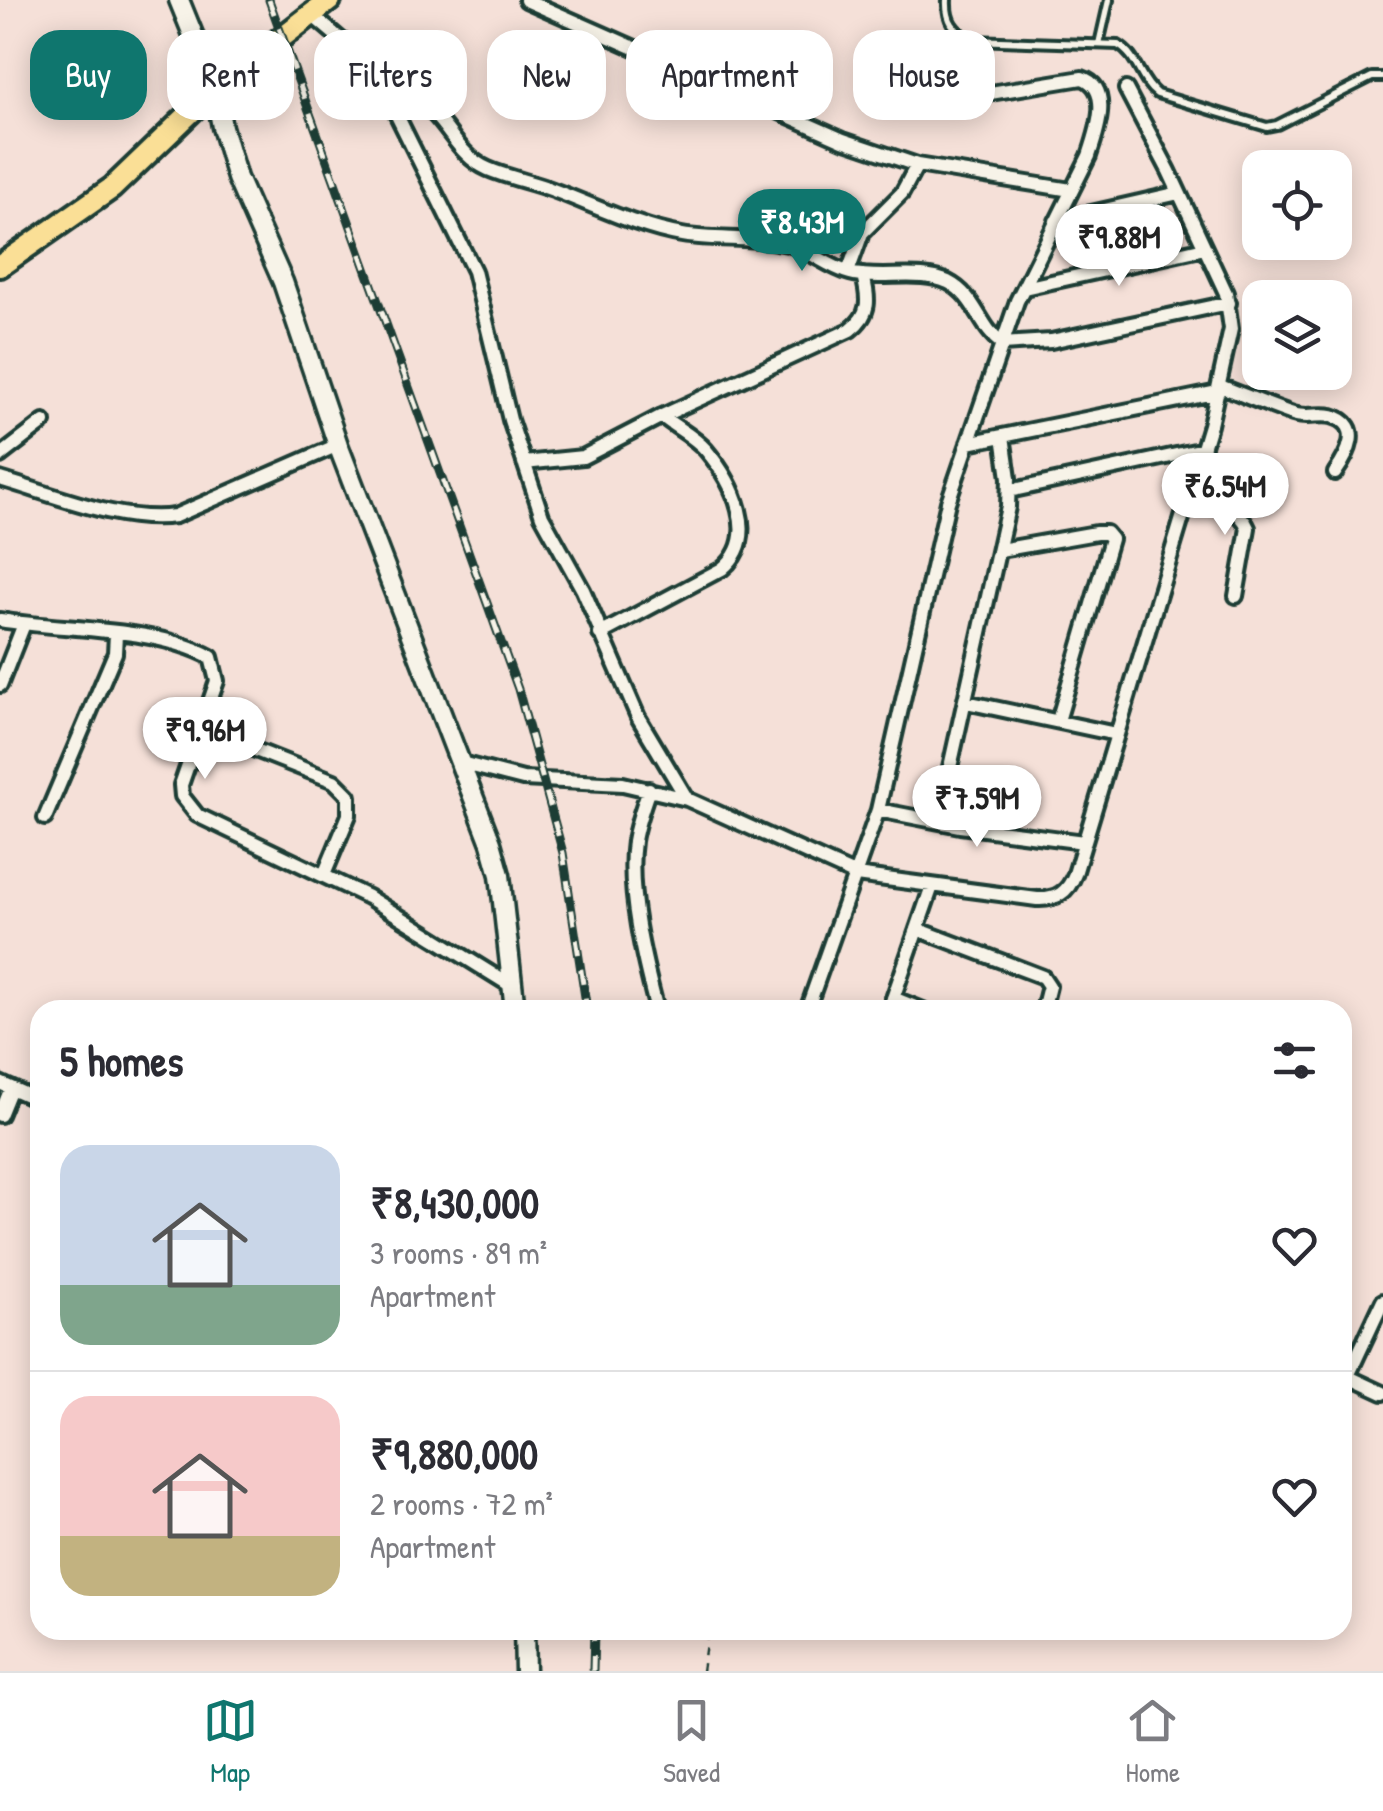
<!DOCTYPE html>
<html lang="en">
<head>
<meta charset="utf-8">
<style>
	body { margin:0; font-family:"Patrick Hand",sans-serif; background:#f7f7f7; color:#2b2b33; height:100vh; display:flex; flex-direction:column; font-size:38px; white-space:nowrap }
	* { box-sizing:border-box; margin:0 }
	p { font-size:32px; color:#7c7c81 }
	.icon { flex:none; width:55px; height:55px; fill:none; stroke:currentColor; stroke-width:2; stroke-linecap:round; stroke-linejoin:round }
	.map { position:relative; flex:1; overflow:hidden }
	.panel { position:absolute; left:30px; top:1000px; width:1322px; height:640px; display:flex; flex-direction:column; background:#fff; border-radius:30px; box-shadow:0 5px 25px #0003 }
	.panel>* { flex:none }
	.hud { position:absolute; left:30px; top:30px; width:1325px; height:90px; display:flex; gap:20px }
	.controls { position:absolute; left:1242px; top:150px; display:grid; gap:20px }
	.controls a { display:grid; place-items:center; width:110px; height:110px; border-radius:20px; background:#fff; box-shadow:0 5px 25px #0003; font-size:50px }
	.price { position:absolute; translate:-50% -85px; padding:0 22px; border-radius:35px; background:#fff; color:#222; font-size:32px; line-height:65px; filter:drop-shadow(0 2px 5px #0008) }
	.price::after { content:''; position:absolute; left:50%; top:60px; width:30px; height:22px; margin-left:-15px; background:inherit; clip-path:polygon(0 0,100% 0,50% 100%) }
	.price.on { background:#0f766e; color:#fff }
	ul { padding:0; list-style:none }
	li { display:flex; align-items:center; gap:30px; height:250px; padding:0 30px }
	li+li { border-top:2px solid #e1e1e2 }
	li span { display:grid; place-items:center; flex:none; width:280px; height:200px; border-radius:30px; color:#555 }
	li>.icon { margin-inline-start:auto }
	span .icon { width:120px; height:120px; fill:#fffc; stroke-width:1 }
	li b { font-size:42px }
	h2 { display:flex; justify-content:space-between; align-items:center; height:120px; padding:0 30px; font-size:42px }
	.tag { padding:0 35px; border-radius:30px; background:#fff; box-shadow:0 5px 25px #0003; font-size:35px; line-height:90px }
	.tag.on { background:#0f766e; color:#fff }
	.menu { display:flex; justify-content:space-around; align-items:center; height:140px; border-top:2px solid #e1e1e2; background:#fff; font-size:28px; color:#7c7c81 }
	.menu a { display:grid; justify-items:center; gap:5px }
	.menu .on { color:#0f766e }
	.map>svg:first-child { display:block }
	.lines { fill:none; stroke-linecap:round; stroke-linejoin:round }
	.lane-casing { stroke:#1f3d34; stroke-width:14 }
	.street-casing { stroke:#1f3d34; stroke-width:20 }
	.secondary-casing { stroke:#1f3d34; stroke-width:25 }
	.primary-casing { stroke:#1f3d34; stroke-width:28 }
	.path { stroke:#1f3d34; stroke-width:2.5; stroke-dasharray:8 8; stroke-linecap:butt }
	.lane { stroke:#f7f3e8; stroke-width:6 }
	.street { stroke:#f7f3e8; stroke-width:12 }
	.secondary { stroke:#f7f3e8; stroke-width:18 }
	.primary { stroke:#fadf96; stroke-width:20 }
	.rail-casing { stroke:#1f3d34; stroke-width:9 }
	.rail { stroke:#f7f3e8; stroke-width:5; stroke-dasharray:15; stroke-linecap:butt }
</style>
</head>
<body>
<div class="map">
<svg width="1383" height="1671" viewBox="0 0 1383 1671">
	<rect width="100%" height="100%" fill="#f5e0d8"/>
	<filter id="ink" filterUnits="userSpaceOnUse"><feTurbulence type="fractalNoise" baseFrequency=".01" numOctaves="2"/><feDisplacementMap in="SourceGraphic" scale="20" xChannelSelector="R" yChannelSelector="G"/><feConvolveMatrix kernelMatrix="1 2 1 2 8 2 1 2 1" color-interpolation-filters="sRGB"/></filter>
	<g filter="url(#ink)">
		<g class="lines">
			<g class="lane-casing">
				<path id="lane" d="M947 0C946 20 953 31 972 40L1118 45C1138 56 1139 80 1157 94L1267 127 1277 125 1372 77H1383
					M1099 44 1109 0"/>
			</g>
			<g class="street-casing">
				<path id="street" d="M526 0 843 140 917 165 1071 190
					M312 15 359 55 377 75 474 271 510 420 542 516 583 590 638 717 687 799
					M383 87C395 91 408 94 418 101 447 119 456 155 488 169 509 178 532 182 553 190 596 206 637 227 682 235 717 241 754 236 788 244 810 250 828 267 850 273 881 281 919 269 948 282 976 296 979 327 1002 344L1051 341 1229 303
					M1056 221 1179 193
					M848 272 862 233 902 193 917 165
					M1024 288 1205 248
					M1220 386C1244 395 1269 406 1293 414 1307 419 1319 413 1332 416 1365 425 1347 456 1335 473
					M968 443 1218 392
					M0 456 44 422
					M524 463 583 457 662 416 850 330C871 314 869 299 863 275
					M0 479C52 494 122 524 175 516L338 445
					M1009 491 1204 449
					M1191 491C1212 499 1239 506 1248 528L1236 596
					M1000 550 1096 533H1106L1111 539 1058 721
					M0 620C65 631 154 626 211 657L217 681 181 785 182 796 197 815 368 897 513 987
					M600 634 722 569C762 537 732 481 706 450 694 436 676 428 662 416
					M0 685 24 624
					M966 702 1116 734
					M200 728 334 781 349 796V815L324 875
					M461 763 523 779 623 784 687 799 856 875 1037 899C1057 900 1068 892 1075 874L1210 425 1231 329 1226 293 1169 171 1126 89
					M649 789C643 806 637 823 634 841 627 891 644 961 657 1010
					M878 810 960 826 1084 842
					M45 818 115 653 116 634
					M938 821 1008 507 1009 478 1003 436
					M917 929 1043 977 1049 986 1043 1010
					M893 998 923 1010
					M807 1010 878 810 948 502 1017 301 1089 156C1097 132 1113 88 1082 78L960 98
					M889 1010 932 886
					M0 1083 40 1101
					M0 1115 11 1088
					M1342 1374 1383 1393
					M1348 1376 1383 1301"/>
			</g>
			<g class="secondary-casing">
				<path id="secondary" d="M179 0 215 89 222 127 237 178 283 282 338 445 491 843 500 875 515 1010
					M524 1630 525 1671"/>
			</g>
			<g class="primary-casing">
				<path id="primary" d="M0 266 112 188 215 89 330 0"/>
			</g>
			<path class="path" d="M702 1671 708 1630"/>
			<use href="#lane" class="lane"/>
			<use href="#street" class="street"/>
			<use href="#secondary" class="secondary"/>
			<use href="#primary" class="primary"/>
			<g class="rail-casing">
				<path id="rail" d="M269 0 518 689 563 853 587 1010
					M593 1671 594 1630"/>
			</g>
			<use href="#rail" class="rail"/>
		</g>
	</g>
</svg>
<div class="controls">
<a><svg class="icon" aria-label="locate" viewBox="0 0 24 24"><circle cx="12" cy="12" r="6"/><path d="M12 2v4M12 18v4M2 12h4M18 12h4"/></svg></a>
<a><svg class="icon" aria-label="layers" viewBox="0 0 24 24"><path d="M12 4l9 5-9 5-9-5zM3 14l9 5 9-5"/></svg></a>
</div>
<b class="price on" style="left:802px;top:274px">₹8.43M</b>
<b class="price" style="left:1119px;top:289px">₹9.88M</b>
<b class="price" style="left:1225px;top:538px">₹6.54M</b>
<b class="price" style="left:205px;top:782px">₹9.96M</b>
<b class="price" style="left:977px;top:850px">₹7.59M</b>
<div class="hud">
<a class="tag on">Buy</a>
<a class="tag">Rent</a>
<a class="tag">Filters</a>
<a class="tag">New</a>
<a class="tag">Apartment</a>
<a class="tag">House</a>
</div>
<section class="panel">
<h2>5 homes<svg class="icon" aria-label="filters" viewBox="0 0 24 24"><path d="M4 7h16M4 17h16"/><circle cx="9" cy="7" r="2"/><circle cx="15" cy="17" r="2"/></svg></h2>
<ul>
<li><span style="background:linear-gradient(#c9d6e8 70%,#7fa58c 0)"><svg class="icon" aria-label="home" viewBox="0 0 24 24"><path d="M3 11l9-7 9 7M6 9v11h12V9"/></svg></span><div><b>₹8,430,000</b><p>3 rooms · 89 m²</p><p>Apartment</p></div><svg class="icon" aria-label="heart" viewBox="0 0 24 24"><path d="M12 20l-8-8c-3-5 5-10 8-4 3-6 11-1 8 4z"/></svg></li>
<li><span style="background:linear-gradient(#f6c9c9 70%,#c2b280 0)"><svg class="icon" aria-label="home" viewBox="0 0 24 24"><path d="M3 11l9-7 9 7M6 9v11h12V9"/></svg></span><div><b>₹9,880,000</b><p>2 rooms · 72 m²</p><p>Apartment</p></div><svg class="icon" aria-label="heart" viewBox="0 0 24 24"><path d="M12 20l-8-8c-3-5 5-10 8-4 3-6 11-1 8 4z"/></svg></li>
</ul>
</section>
</div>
<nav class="menu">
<a class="on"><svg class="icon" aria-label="map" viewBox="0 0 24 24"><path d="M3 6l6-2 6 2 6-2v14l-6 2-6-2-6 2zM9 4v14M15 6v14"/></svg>Map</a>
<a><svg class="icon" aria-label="saved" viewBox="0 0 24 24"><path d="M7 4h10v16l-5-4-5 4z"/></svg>Saved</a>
<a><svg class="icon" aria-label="home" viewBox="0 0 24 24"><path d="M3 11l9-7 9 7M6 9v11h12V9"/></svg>Home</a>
</nav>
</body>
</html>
